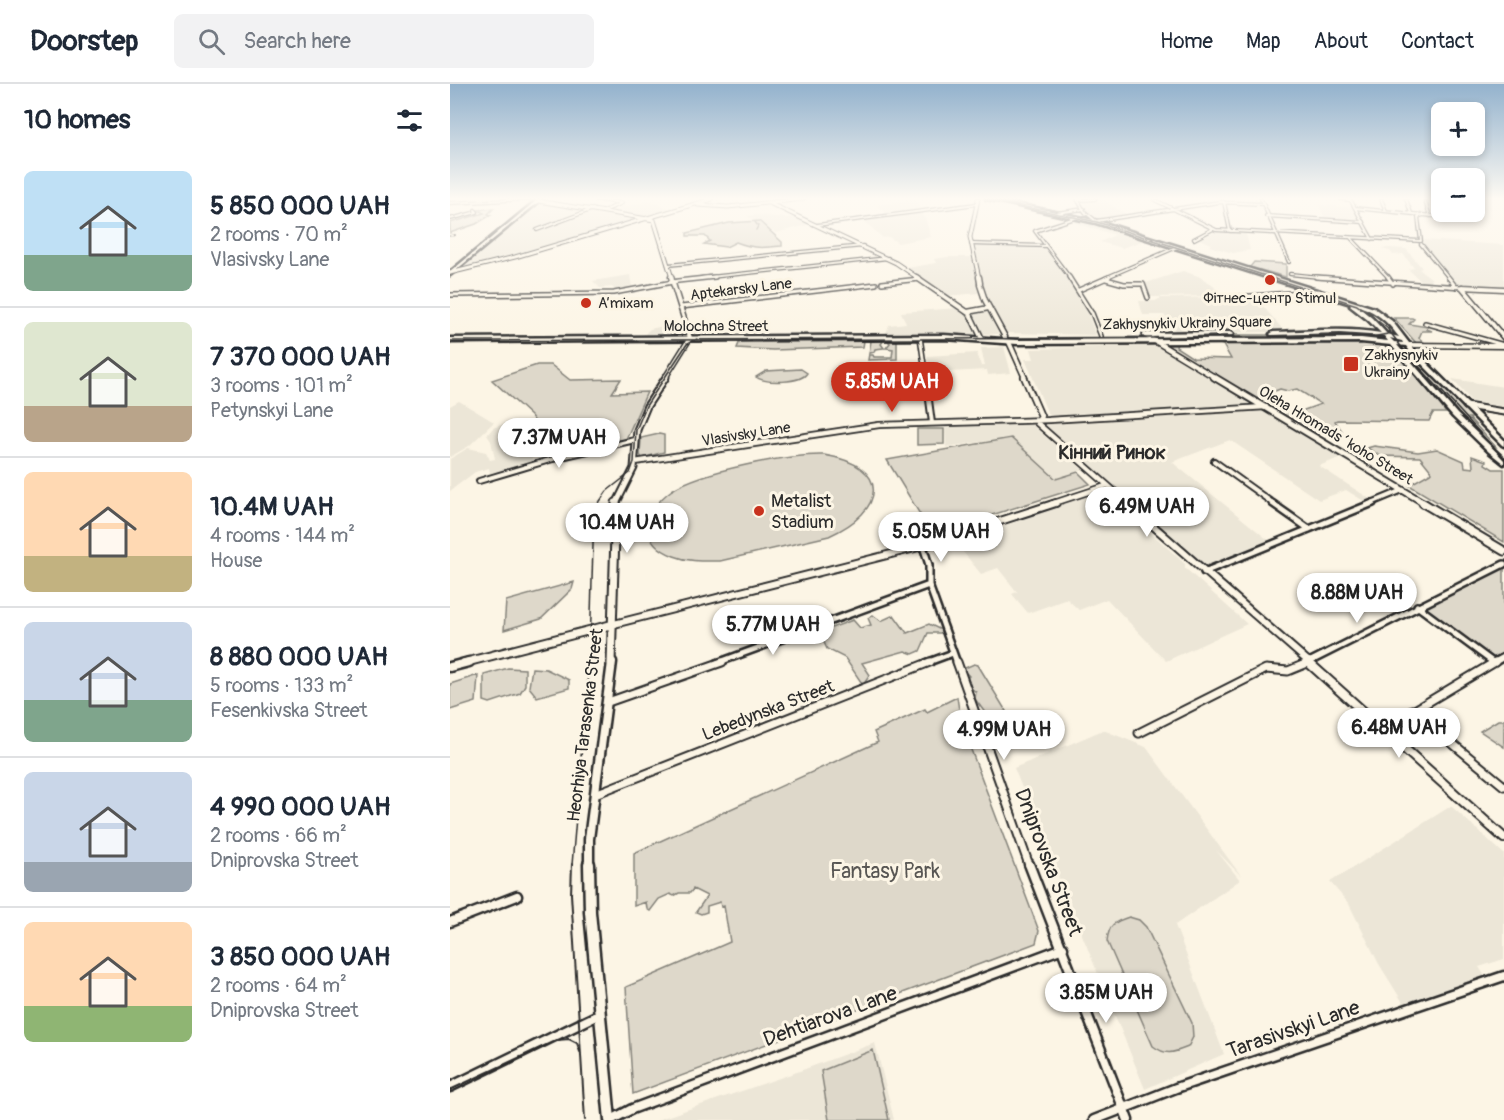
<!DOCTYPE html>
<html lang="en">
<head>
<meta charset="utf-8">
<style>
	body { margin:0; font-family:Pangolin,sans-serif; background:#f2f2f3; color:#1f2937; height:100vh; display:flex; flex-direction:column; font-size:22px; white-space:nowrap }
	* { box-sizing:border-box; margin:0 }
	p { font-size:20px; color:#747a83 }
	.icon { flex:none; width:33px; height:33px; fill:none; stroke:currentColor; stroke-width:2; stroke-linecap:round; stroke-linejoin:round }
	.map { position:relative; flex:1; overflow:hidden }
	.sheet { display:flex; flex-direction:column; background:#fff; width:450px }
	.sheet>* { flex:none }
	.fabs { position:absolute; left:981px; top:18px; display:grid; gap:12px }
	.fabs a { display:grid; place-items:center; width:54px; height:54px; border-radius:9px; background:#fff; box-shadow:0 3px 9px #0003; font-size:30px }
	.price { position:absolute; translate:-50% -51px; padding:0 14px; border-radius:21px; background:#fff; color:#222; font-size:20px; line-height:39px; filter:drop-shadow(0 2px 3px #0008) }
	.price::after { content:''; position:absolute; left:50%; top:36px; width:18px; height:14px; margin-left:-9px; background:inherit; clip-path:polygon(0 0,100% 0,50% 100%) }
	.price.active { background:#c8321e; color:#fff }
	ul { padding:0; list-style:none }
	li { display:flex; align-items:center; gap:18px; height:150px; padding:0 24px }
	li+li { border-top:2px solid #e0e1e3 }
	li span { display:grid; place-items:center; flex:none; width:168px; height:120px; border-radius:9px; color:#555 }
	li>.icon { margin-inline-start:auto }
	span .icon { width:72px; height:72px; fill:#fffc; stroke-width:1 }
	li b { font-size:26px }
	h2 { display:flex; justify-content:space-between; align-items:center; height:72px; padding:0 24px; font-size:26px }
	header { display:flex; align-items:center; gap:36px; box-sizing:border-box; height:84px; padding:0 30px; background:#fff; border-bottom:2px solid #e0e1e3 }
	header strong { font-size:28px }
	nav { display:flex; gap:33px; margin-inline-start:auto; font-size:21px }
	.search { width:420px; height:54px; background:#f2f2f3; display:flex; align-items:center; gap:15px; box-sizing:border-box; padding:0 21px; border-radius:9px; color:#747a83; font-size:22px }
	main { display:flex; flex:1; min-height:0 }
	.map>svg:first-child { display:block }
	.built { fill:#ece6d7 }
	.green { fill:#ded8ca; stroke:#84827a; stroke-width:1.5; fill-rule:evenodd }
	.lines { fill:none; stroke-linecap:round; stroke-linejoin:round }
	.stream { stroke:#7d7b74; stroke-width:1.5 }
	.minor-far5-casing { stroke:#2b2b2b; stroke-width:4.5 }
	.minor-far4-casing { stroke:#2b2b2b; stroke-width:6 }
	.minor-far3-casing { stroke:#2b2b2b; stroke-width:8 }
	.minor-far2-casing { stroke:#2b2b2b; stroke-width:10 }
	.minor-far1-casing { stroke:#2b2b2b; stroke-width:11 }
	.minor-casing { stroke:#2b2b2b; stroke-width:13 }
	.tertiary-far4-casing { stroke:#2b2b2b; stroke-width:5 }
	.tertiary-far3-casing { stroke:#2b2b2b; stroke-width:7 }
	.tertiary-far2-casing { stroke:#2b2b2b; stroke-width:8 }
	.tertiary-far1-casing { stroke:#2b2b2b; stroke-width:10 }
	.tertiary-casing { stroke:#2b2b2b; stroke-width:12 }
	.secondary-far5-casing { stroke:#2b2b2b; stroke-width:5 }
	.secondary-far4-casing { stroke:#2b2b2b; stroke-width:7 }
	.secondary-far3-casing { stroke:#2b2b2b; stroke-width:9 }
	.secondary-far2-casing { stroke:#2b2b2b; stroke-width:11 }
	.secondary-far1-casing { stroke:#2b2b2b; stroke-width:13 }
	.secondary-casing { stroke:#2b2b2b; stroke-width:15 }
	.primary-casing { stroke:#2b2b2b; stroke-width:5 }
	.minor-far5 { stroke:#fcf5e5; stroke-width:2 }
	.minor-far4 { stroke:#fcf5e5; stroke-width:3 }
	.minor-far3 { stroke:#fcf5e5; stroke-width:4 }
	.minor-far2 { stroke:#fcf5e5; stroke-width:5 }
	.minor-far1 { stroke:#fcf5e5; stroke-width:7 }
	.minor { stroke:#fcf5e5; stroke-width:8 }
	.tertiary-far4 { stroke:#fcf5e5; stroke-width:3 }
	.tertiary-far3 { stroke:#fcf5e5; stroke-width:4 }
	.tertiary-far2 { stroke:#fcf5e5; stroke-width:4.5 }
	.tertiary-far1 { stroke:#fcf5e5; stroke-width:6 }
	.tertiary { stroke:#fcf5e5; stroke-width:8 }
	.secondary-far5 { stroke:#fcf5e5; stroke-width:3 }
	.secondary-far4 { stroke:#fcf5e5; stroke-width:4 }
	.secondary-far3 { stroke:#fcf5e5; stroke-width:5 }
	.secondary-far2 { stroke:#fcf5e5; stroke-width:7 }
	.secondary-far1 { stroke:#fcf5e5; stroke-width:8 }
	.secondary { stroke:#fcf5e5; stroke-width:10 }
	.primary { fill:#fcf5e5; fill-rule:evenodd }
	.tram-far1 { stroke:#2b2b2b; stroke-width:1.5 }
	.tram { stroke:#2b2b2b; stroke-width:2 }
	.rail-casing { stroke:#2b2b2b; stroke-width:2 }
	.rail { stroke:#fcf5e5; stroke-width:1.5; stroke-dasharray:3; stroke-linecap:butt }
	.poi-dot { fill:#c8321e; stroke:#fcf5e5; stroke-width:2 }
	.labels { text-anchor:middle; stroke-width:6; stroke-linejoin:round; paint-order:stroke }
	.far-street-label { font-size:15px; fill:#2b2b2b; stroke:#fcf5e5 }
	.far-poi-label { font-size:15px; fill:#2b2b2b; stroke:#fcf5e5; text-anchor:start }
	.poi-label { font-size:18px; fill:#2b2b2b; stroke:#fcf5e5; text-anchor:start }
	.street-label { font-size:18px; fill:#2b2b2b; stroke:#fcf5e5 }
	.far-district-label { font-size:20px; font-weight:bold; fill:#2b2b2b; stroke:#fcf5e5 }
	.near-street-label { font-size:21px; fill:#2b2b2b; stroke:#fcf5e5 }
	.near-park-label { font-size:21px; fill:#585653; stroke:#fcf5e5 }
</style>
</head>
<body>
<header>
<strong>Doorstep</strong>
<div class="search"><svg class="icon" aria-label="search" viewBox="0 0 24 24"><circle cx="10" cy="10" r="6"/><path d="M15 15l6 6"/></svg>Search here</div>
<nav><a>Home</a><a>Map</a><a>About</a><a>Contact</a></nav>
</header>
<main>
<section class="sheet">
<h2>10 homes<svg class="icon" aria-label="filters" viewBox="0 0 24 24"><path d="M4 7h16M4 17h16"/><circle cx="9" cy="7" r="2"/><circle cx="15" cy="17" r="2"/></svg></h2>
<ul>
<li><span style="background:linear-gradient(#bfe0f5 70%,#7fa58c 0)"><svg class="icon" aria-label="home" viewBox="0 0 24 24"><path d="M3 11l9-7 9 7M6 9v11h12V9"/></svg></span><div><b>5 850 000 UAH</b><p>2 rooms · 70 m²</p><p>Vlasivsky Lane</p></div></li>
<li><span style="background:linear-gradient(#dfe7d0 70%,#b9a48a 0)"><svg class="icon" aria-label="home" viewBox="0 0 24 24"><path d="M3 11l9-7 9 7M6 9v11h12V9"/></svg></span><div><b>7 370 000 UAH</b><p>3 rooms · 101 m²</p><p>Petynskyi Lane</p></div></li>
<li><span style="background:linear-gradient(#ffd9b3 70%,#c2b280 0)"><svg class="icon" aria-label="home" viewBox="0 0 24 24"><path d="M3 11l9-7 9 7M6 9v11h12V9"/></svg></span><div><b>10.4M UAH</b><p>4 rooms · 144 m²</p><p>House</p></div></li>
<li><span style="background:linear-gradient(#c9d6e8 65%,#7fa58c 0)"><svg class="icon" aria-label="home" viewBox="0 0 24 24"><path d="M3 11l9-7 9 7M6 9v11h12V9"/></svg></span><div><b>8 880 000 UAH</b><p>5 rooms · 133 m²</p><p>Fesenkivska Street</p></div></li>
<li><span style="background:linear-gradient(#c9d6e8 75%,#9aa5b1 0)"><svg class="icon" aria-label="home" viewBox="0 0 24 24"><path d="M3 11l9-7 9 7M6 9v11h12V9"/></svg></span><div><b>4 990 000 UAH</b><p>2 rooms · 66 m²</p><p>Dniprovska Street</p></div></li>
<li><span style="background:linear-gradient(#ffd9b3 70%,#8fb573 0)"><svg class="icon" aria-label="home" viewBox="0 0 24 24"><path d="M3 11l9-7 9 7M6 9v11h12V9"/></svg></span><div><b>3 850 000 UAH</b><p>2 rooms · 64 m²</p><p>Dniprovska Street</p></div></li>
</ul>
</section>
<div class="map">
<svg width="1054" height="1036" viewBox="0 0 1054 1036">
	<rect width="100%" height="100%" fill="#fcf5e5"/>
	<filter id="ink" filterUnits="userSpaceOnUse"><feTurbulence type="fractalNoise" baseFrequency=".0167" numOctaves="2"/><feDisplacementMap in="SourceGraphic" scale="12" xChannelSelector="R" yChannelSelector="G"/><feConvolveMatrix kernelMatrix="1 2 1 2 8 2 1 2 1" color-interpolation-filters="sRGB"/></filter>
	<g filter="url(#ink)">
		<path class="built" d="M654 115 662 122 680 132 648 135 638 130 630 117Z
			M463 116 469 120 470 127 438 131 427 121Z
			M200 117 224 126 197 133 166 128 171 126 167 124Z
			M92 118 192 135 37 179 10 184 54 146 59 144 63 137 88 119Z
			M869 121 902 123 910 136 875 134Z
			M470 129 475 134 481 153 448 159 439 153 433 154 414 137Z
			M306 131 335 134 344 133 361 140 326 149 297 132Z
			M627 134 654 141 698 155 672 164 650 158 665 151 619 137Z
			M765 148 796 150 800 166 783 169 759 162 762 160 749 155Z
			M973 156 1054 161V205L1006 203 970 159Z
			M562 160 595 162 629 207 646 251 556 249 533 206 524 161Z
			M939 164 956 165 972 184 969 185 982 195H980L983 199 972 198 960 187 958 185 964 184 953 170 943 171 940 167 931 165Z
			M498 173H521L530 209 496 212 457 184 486 179 484 175Z
			M733 187 748 192 762 200 771 212 700 213 696 199Z
			M180 191 182 204 166 207 162 203 150 204 143 197Z
			M805 213 835 248 727 249 714 231H693L689 217H705L711 214Z
			M509 224 519 232 525 251 435 252 439 241 456 239 451 228Z
			M537 225 548 249 547 250H533L529 240 531 239H528L522 229Z
			M227 239H232L235 249 233 251 192 253 200 245Z
			M649 258H703L709 261 807 321 606 334 598 330 575 275H584L581 265 650 263Z
			M554 263 561 289 538 291 537 286 479 289 477 272 527 269 531 282H535L531 264Z
			M1002 295 1054 303V323L1022 318Z
			M9 317 44 338 19 362 0 373V322Z
			M815 325 894 372 869 382 923 417 917 419 896 406 869 416 780 356 722 378 822 459 754 486 592 338Z
			M579 338 633 386 606 395 561 354 496 363 495 341Z
			M51 341 57 342 63 356 86 378 48 388 40 389 39 384 25 388 0 407V375L18 364 36 368 40 376 45 375 41 357 37 351 43 344Z
			M653 406 695 443 735 480V484L797 540 716 577 657 515 629 526 617 515 578 529 562 510 567 508 548 484 531 490 505 458 553 445 551 443Z
			M653 646 696 663 792 793 766 766 790 796 725 841 774 970 695 1005 564 684Z
			M1001 722 1054 770V875L1029 883 1038 897 957 925 929 880 899 820 880 798Z
			M425 959 444 1036H207L347 988Z"/>
		<path class="green" d="M44 124 38 130 41 131 26 140 0 149V139L34 129 28 126Z
			M309 137 332 158V162C313 164 304 165 286 158L276 163 254 160 260 157 255 152H237V149L279 139Z
			M804 178 836 180V193L800 183Z
			M944 234H962L964 235 959 240 978 243 977 245 982 247H972L969 254 976 260H967Z
			M757 251H906L915 254 759 255Z
			M693 253 698 255 560 256V254Z
			M840 255 934 260C952 269 957 290 975 296L952 266H959L1024 334H1019L1046 363H1041L983 305 978 304 996 329H983L979 337 887 336 885 337 892 347 857 346 713 259ZM727 259H765L773 261 781 275 743 274 726 263ZM830 305 838 307 847 305 871 320 843 330 812 312Z
			M434 256 431 260 434 264 425 265 424 268 420 269 419 271H423L424 273H442L443 265 436 264 440 259 437 256H447V275L418 276 421 257Z
			M290 257 413 256 414 257 413 263 323 266 287 264Z
			M87 281H101L120 296 171 295 162 309 197 308 176 355 109 373 81 332 42 296Z
			M351 285 357 289C351 299 316 300 306 293L316 287Z
			M467 345H494V360L467 361Z
			M209 350 214 351V368L192 374 190 371 191 354Z
			M561 354 606 395 628 388 640 400 482 450 437 376Z
			M924 362 968 368 987 365 1014 377 1015 383 1023 384 1022 372 1036 377 1035 380 1043 385H1054V458L959 401 982 388 970 373 930 372 917 364Z
			M374 371C442 382 436 427 379 452L270 477C254 477 239 478 224 472 187 458 194 426 222 406 251 387 339 370 374 371Z
			M1054 483V569L1042 575 973 524Z
			M124 498 122 505 91 535 54 546 56 517Z
			M423 531 431 537 444 531 457 549 479 540 491 546V549H478L470 567 463 570 455 567 412 579 420 591 413 601 395 574 377 565 373 556 375 552 371 551 373 547 403 536 410 544 421 541 418 534Z
			M524 580 528 581 556 627 545 634 557 641 564 639 568 642 559 653 535 646 533 636 536 630 525 615 526 608 516 600V595L519 592 515 588V584Z
			M58 584 75 585V601L70 609 40 619 34 617V591Z
			M82 584 96 585 119 596V604L87 613 79 603Z
			M28 591 26 618 0 626V600Z
			M507 613 511 639 589 847 586 859 183 1010 176 903 280 858 274 822 271 823 270 818 257 822V828L251 830 246 828 257 812 243 805 240 809H229L224 812 220 810 209 815 200 827 197 825 196 818 184 822V769L428 658 424 648 475 625 477 628Z
			M1048 636H1054V663L1030 647Z
			M679 833 689 836 696 843 742 939 743 953 738 963C723 969 716 972 703 962L657 857C659 840 664 838 679 833Z
			M423 966 439 1036H379L371 987Z"/>
		<g class="lines">
			<path class="stream" d="M305 138 308 142 306 146"/>
			<g class="minor-far5-casing">
				<path id="minor-far5" d="M143 115 172 119 154 127
					M627 115 635 128 646 137 769 118 813 120
					M703 115 766 146 971 157 968 133 973 131
					M811 115 839 178
					M891 115 900 116
					M900 115 922 155
					M931 115 936 127
					M956 115 961 129
					M974 115 980 132
					M628 116 645 115
					M774 118 780 147
					M0 119 79 115
					M905 124 1012 135
					M606 129 634 125
					M816 132 913 138
					M0 135 27 128 25 126
					M367 141 526 120
					M87 146 143 125
					M901 154 939 194
					M744 155 763 145
					M521 160 596 162
					M971 160 999 194
					M218 181 413 162
					M840 190 879 194
					M251 194 438 174
					M620 194 585 147 628 133
					M655 194 727 163"/>
			</g>
			<g class="minor-far4-casing">
				<path id="minor-far4" d="M619 193 641 228
					M866 193 1012 203
					M938 193 943 200
					M998 193 1006 203
					M656 195 674 200H693L698 214
					M432 199 470 195
					M629 206 659 193
					M0 211 164 209 228 197 265 193
					M787 213 869 207
					M231 223 426 200
					M642 229 651 252
					M975 239 1054 261
					M470 253 476 294"/>
			</g>
			<g class="minor-far3-casing">
				<path id="minor-far3" d="M476 293 482 339
					M764 377 824 420
					M29 397 103 375 185 356
					M919 420 953 406"/>
			</g>
			<g class="minor-far2-casing">
				<path id="minor-far2" d="M822 419 859 445
					M473 462 479 481V501L507 579
					M754 488 923 419
					M967 522 1044 579
					M267 579 479 501
					M476 579 503 569
					M857 579 1054 480
					M1043 579 1054 573"/>
			</g>
			<g class="minor-far1-casing">
				<path id="minor-far1" d="M507 578 579 781
					M158 618 272 578
					M962 626 1054 702
					M933 645 1045 578
					M689 649 816 585 838 587 860 578
					M145 710 480 578"/>
			</g>
			<g class="minor-casing">
				<path id="minor" d="M579 780 678 1036
					M0 838 67 812
					M0 1003 150 930
					M161 1036 182 1025 613 864
					M644 1036 726 1004 1054 892"/>
			</g>
			<g class="tertiary-far4-casing">
				<path id="tertiary-far4" d="M319 119 446 179 468 194"/>
			</g>
			<g class="tertiary-far3-casing">
				<path id="tertiary-far3" d="M466 193 520 230 532 255
					M1012 203 1054 254
					M1012 203 1054 205
					M517 228 539 224
					M559 258 575 294
					M959 261 1054 262"/>
			</g>
			<g class="tertiary-far2-casing">
				<path id="tertiary-far2" d="M574 293 591 332 587 339 679 420
					M185 378 429 341 599 336 816 323
					M601 420 656 402"/>
			</g>
			<g class="tertiary-far1-casing">
				<path id="tertiary-far1" d="M677 419 860 579
					M164 540 473 462 606 419"/>
			</g>
			<g class="tertiary-casing">
				<path id="tertiary" d="M858 578 1054 754"/>
			</g>
			<g class="secondary-far5-casing">
				<path id="secondary-far5" d="M528 115 520 153 529 194
					M88 117 204 136 222 194
					M248 121 278 123 353 115
					M0 189 65 173 262 115"/>
			</g>
			<g class="secondary-far4-casing">
				<path id="secondary-far4" d="M529 193 530 199
					M530 201 535 216 555 253
					M695 251 766 294
					M215 294 240 254 221 193"/>
			</g>
			<g class="secondary-far3-casing">
				<path id="secondary-far3" d="M764 293 976 420
					M1016 322 1054 328
					M166 420 184 384 187 346 197 322 216 293"/>
			</g>
			<g class="secondary-far2-casing">
				<path id="secondary-far2" d="M973 419 1054 467
					M13 579 164 540
					M161 579 166 419"/>
			</g>
			<g class="secondary-far1-casing">
				<path id="secondary-far1" d="M0 583 19 578
					M139 781V755L162 578"/>
			</g>
			<g class="secondary-casing">
				<path id="secondary" d="M139 780 140 828 160 1036"/>
			</g>
			<g class="primary-casing">
				<path id="primary" d="M88 115H92L0 191V188Z
					M536 115H543L648 137 924 224 942 237 966 268 1054 356V362L1052 361 962 270 956 262 947 261 1007 330 1054 375V380L1039 368 1003 333 941 261 911 258 567 260 494 255 0 258V254L494 251 567 256 911 254 938 257 934 252 890 249 821 251 820 250 823 248C859 247 896 243 931 249L918 236 900 222 901 220 646 139ZM906 221C927 228 936 236 949 253L937 250 922 234ZM940 254 952 257 953 259 944 258Z
					M780 248 783 250 782 251 697 253 694 251 697 249Z"/>
			</g>
			<use href="#minor-far5" class="minor-far5"/>
			<use href="#minor-far4" class="minor-far4"/>
			<use href="#minor-far3" class="minor-far3"/>
			<use href="#minor-far2" class="minor-far2"/>
			<use href="#minor-far1" class="minor-far1"/>
			<use href="#minor" class="minor"/>
			<use href="#tertiary-far4" class="tertiary-far4"/>
			<use href="#tertiary-far3" class="tertiary-far3"/>
			<use href="#tertiary-far2" class="tertiary-far2"/>
			<use href="#tertiary-far1" class="tertiary-far1"/>
			<use href="#tertiary" class="tertiary"/>
			<use href="#secondary-far5" class="secondary-far5"/>
			<use href="#secondary-far4" class="secondary-far4"/>
			<use href="#secondary-far3" class="secondary-far3"/>
			<use href="#secondary-far2" class="secondary-far2"/>
			<use href="#secondary-far1" class="secondary-far1"/>
			<use href="#secondary" class="secondary"/>
			<use href="#primary" class="primary"/>
			<path class="tram-far1" d="M537 115 647 138 907 221 937 244 953 265 1054 375
				M0 257 921 253 938 250 939 244
				M122 781 140 566 144 426 157 407 180 389 184 378 186 346 196 322 237 260 247 255"/>
			<path class="tram" d="M122 780 121 810 135 1036
				M0 1006 107 956 119 955 127 959 130 968"/>
			<g class="rail-casing">
				<path id="rail" d="M0 152 5 151"/>
			</g>
			<use href="#rail" class="rail"/>
		</g>
	</g>
	<linearGradient id="sky" x2="0" y2="1"><stop stop-color="#93b2cd"/><stop offset="0.44" stop-color="#fefaf3"/><stop offset="1" stop-color="#fefaf3" stop-opacity="0"/></linearGradient>
	<rect width="1054" height="260" fill="url(#sky)"/>
	<g class="poi-dot">
		<circle cx="820" cy="196" r="6"/>
		<circle cx="136" cy="219" r="6"/>
		<rect x="893" y="272" width="16" height="16" rx="3"/>
		<circle cx="309" cy="427" r="6"/>
	</g>
	<g class="labels">
		<g class="far-street-label">
			<text transform="translate(291 205) rotate(-7)" y="5">Aptekarsky Lane</text>
			<text transform="translate(737 239) rotate(-1)" y="5">Zakhysnykiv Ukrainy Square</text>
			<text x="266" y="247">Molochna Street</text>
			<text transform="translate(296 350) rotate(-9)" y="5">Vlasivsky Lane</text>
			<text transform="translate(886 351) rotate(31)" y="5">Oleha Hromadsʹkoho Street</text>
		</g>
		<g class="far-poi-label">
			<text x="820" y="219" text-anchor="middle">Фітнес-центр Stimul</text>
			<text x="148" y="224">A’mixam</text>
			<text x="914" y="276">Zakhysnykiv<tspan x="914" dy="17">Ukrainy</tspan></text>
		</g>
		<g class="poi-label">
			<text x="321" y="423">Metalist<tspan x="321" dy="21">Stadium</tspan></text>
		</g>
		<g class="street-label">
			<text transform="translate(318 626) rotate(-21)" y="6">Lebedynska Street</text>
			<text transform="translate(135 641) rotate(-83)" y="6">Heorhiya Tarasenka Street</text>
		</g>
		<g class="far-district-label">
			<text x="662" y="375">Кінний Ринок</text>
		</g>
		<g class="near-street-label">
			<text transform="translate(599 778) rotate(69)" y="7">Dniprovska Street</text>
			<text transform="translate(380 932) rotate(-20)" y="7">Dehtiarova Lane</text>
			<text transform="translate(843 945) rotate(-19)" y="7">Tarasivskyi Lane</text>
		</g>
		<g class="near-park-label">
			<text x="435" y="794">Fantasy Park</text>
		</g>
	</g>
</svg>
<div class="fabs">
<a>+</a>
<a>−</a>
</div>
<b class="price active" style="left:442px;top:329px">5.85M UAH</b>
<b class="price" style="left:109px;top:385px">7.37M UAH</b>
<b class="price" style="left:697px;top:454px">6.49M UAH</b>
<b class="price" style="left:177px;top:470px">10.4M UAH</b>
<b class="price" style="left:491px;top:479px">5.05M UAH</b>
<b class="price" style="left:907px;top:540px">8.88M UAH</b>
<b class="price" style="left:323px;top:572px">5.77M UAH</b>
<b class="price" style="left:949px;top:675px">6.48M UAH</b>
<b class="price" style="left:554px;top:677px">4.99M UAH</b>
<b class="price" style="left:656px;top:940px">3.85M UAH</b>
</div>
</main>
</body>
</html>
